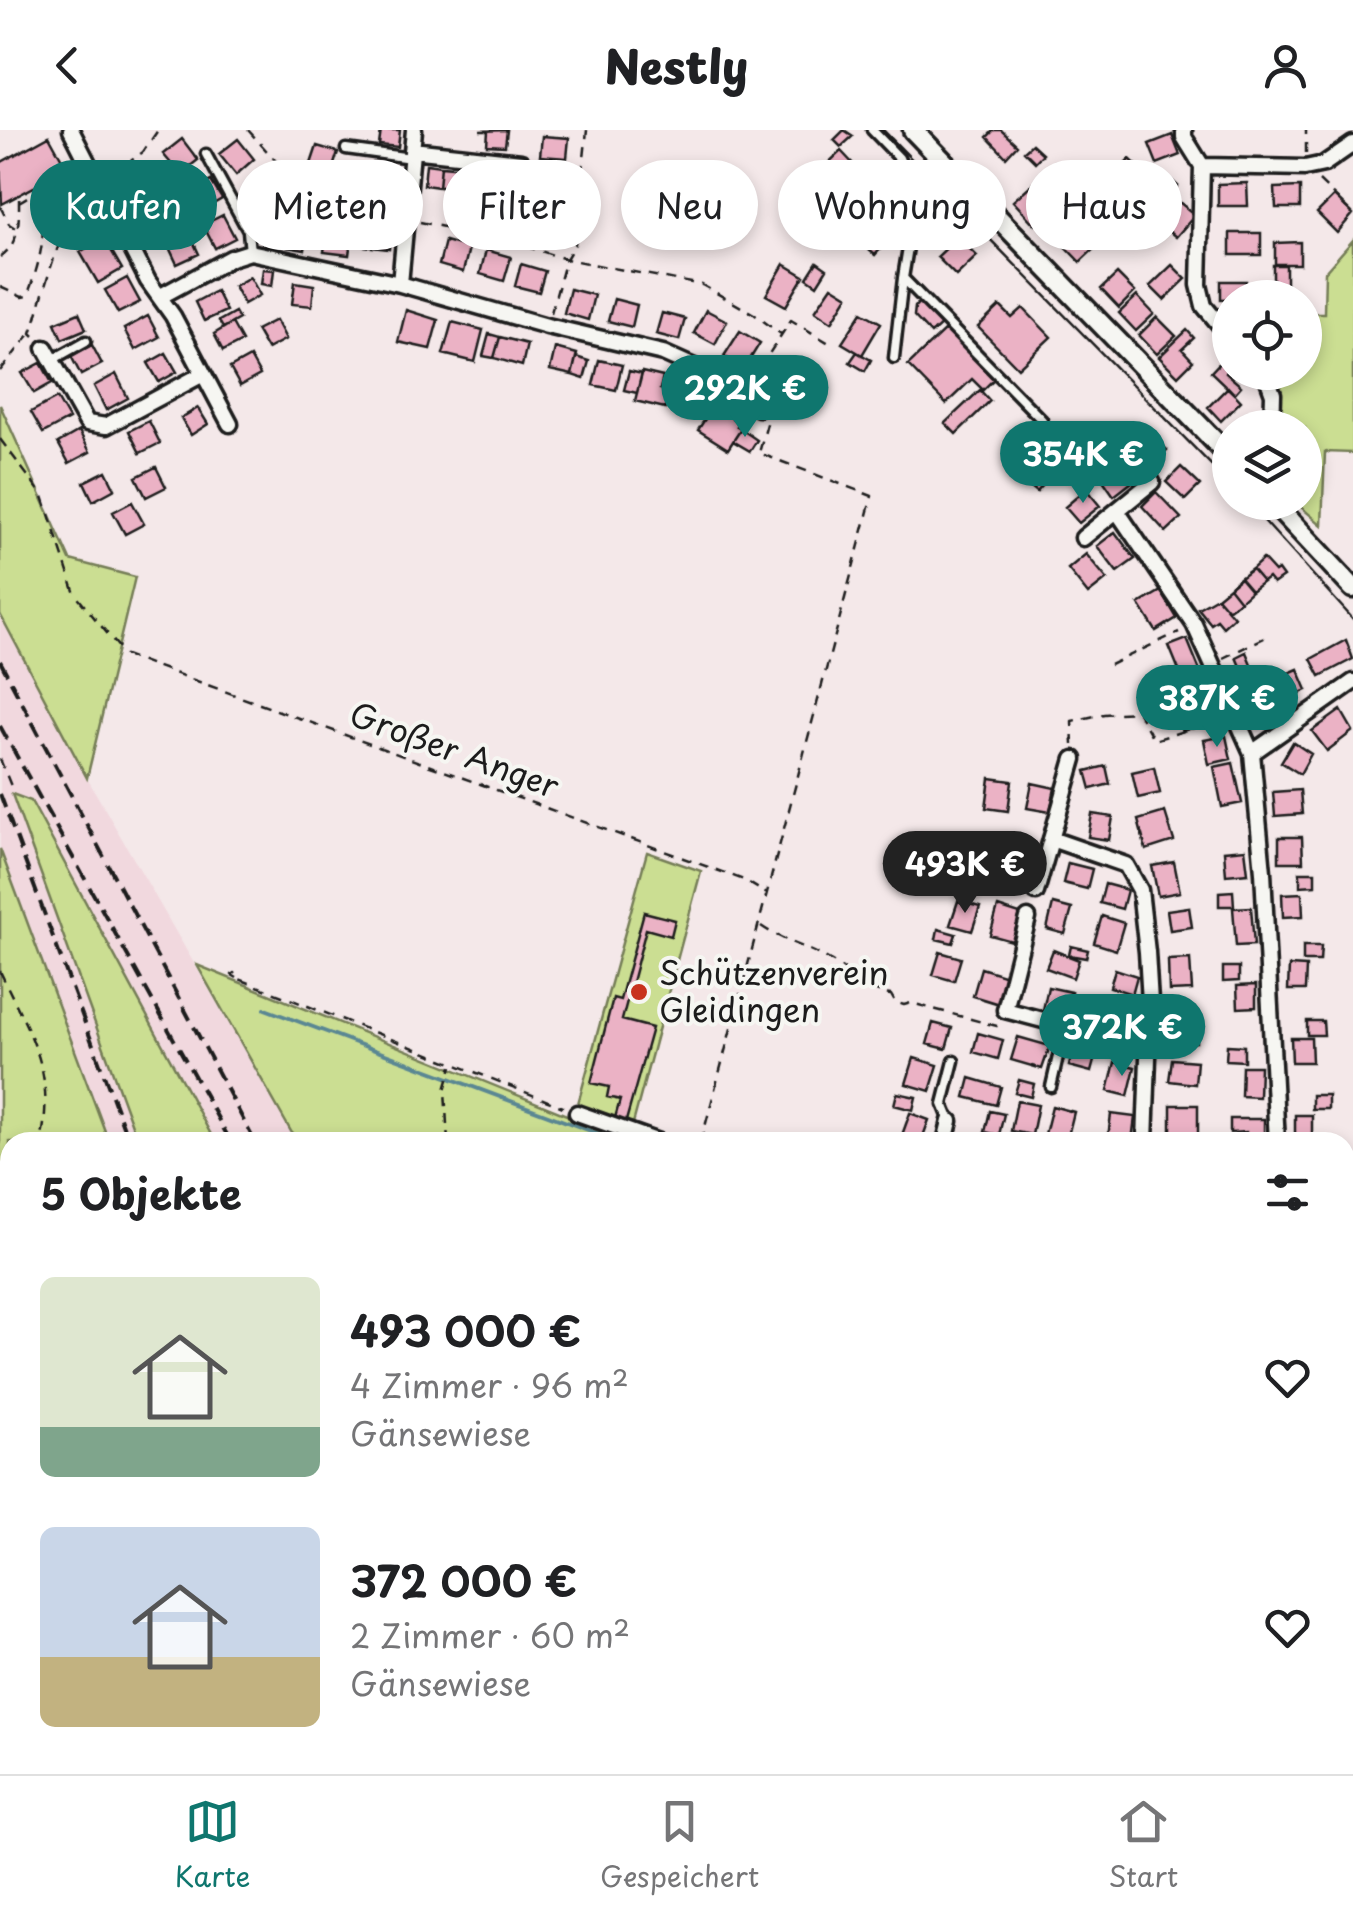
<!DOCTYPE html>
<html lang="de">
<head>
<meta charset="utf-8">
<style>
	body { margin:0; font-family:"Playpen Sans",sans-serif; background:#f6f6f6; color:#202124; height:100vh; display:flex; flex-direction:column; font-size:38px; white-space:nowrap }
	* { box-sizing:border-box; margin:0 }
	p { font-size:32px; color:#757577 }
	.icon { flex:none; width:55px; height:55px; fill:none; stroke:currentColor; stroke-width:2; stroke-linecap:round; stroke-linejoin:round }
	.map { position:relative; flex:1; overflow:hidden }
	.panel { position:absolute; left:0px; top:1002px; width:1355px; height:642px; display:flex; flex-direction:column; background:#fff; border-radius:30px 30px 0 0; box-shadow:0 5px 15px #0003 }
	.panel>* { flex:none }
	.top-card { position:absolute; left:30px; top:30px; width:1295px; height:90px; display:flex; gap:20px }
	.buttons { position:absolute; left:1212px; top:150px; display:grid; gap:20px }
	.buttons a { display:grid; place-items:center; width:110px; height:110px; border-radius:50%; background:#fff; box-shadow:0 5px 15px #0003; font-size:50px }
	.price { position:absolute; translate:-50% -85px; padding:0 22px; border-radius:35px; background:#0f766e; color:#fff; font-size:32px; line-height:65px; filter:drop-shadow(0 2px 5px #0008) }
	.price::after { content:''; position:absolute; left:50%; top:60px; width:30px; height:22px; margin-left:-15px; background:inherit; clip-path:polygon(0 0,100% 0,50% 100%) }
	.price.active { background:#222; color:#fff }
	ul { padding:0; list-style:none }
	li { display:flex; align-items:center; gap:30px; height:250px; padding:0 40px }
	li span { display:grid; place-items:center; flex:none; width:280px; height:200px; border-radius:15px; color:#555 }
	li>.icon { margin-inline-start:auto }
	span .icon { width:120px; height:120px; fill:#fffc; stroke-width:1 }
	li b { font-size:42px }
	h2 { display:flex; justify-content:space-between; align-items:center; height:120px; padding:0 40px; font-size:42px }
	.tag { padding:0 35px; border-radius:45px; background:#fff; box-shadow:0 5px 15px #0003; font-size:35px; line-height:90px }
	.tag.active { background:#0f766e; color:#fff }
	header { display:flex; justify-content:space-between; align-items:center; height:130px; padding:0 40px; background:#fff; font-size:45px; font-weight:800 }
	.menu { display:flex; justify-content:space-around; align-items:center; height:140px; border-top:2px solid #e0e0e0; background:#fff; font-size:28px; color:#757577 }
	.menu a { display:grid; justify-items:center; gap:5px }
	.menu .active { color:#0f766e }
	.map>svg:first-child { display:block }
	.built { fill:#f1d8de }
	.green { fill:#cbde92; stroke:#747d57; stroke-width:2.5 }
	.water { fill:#83cee3; stroke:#5a8793; stroke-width:2.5 }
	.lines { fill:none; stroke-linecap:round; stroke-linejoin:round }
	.stream { stroke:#5a8793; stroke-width:4 }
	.building { fill:#ebb2c5; stroke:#1c1c1c; stroke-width:2.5 }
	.service-casing { stroke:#1c1c1c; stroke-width:15 }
	.minor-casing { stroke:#1c1c1c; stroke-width:21 }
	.tertiary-casing { stroke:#1c1c1c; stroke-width:25 }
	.path { stroke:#1c1c1c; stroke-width:2.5; stroke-dasharray:10 8; stroke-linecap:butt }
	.service { stroke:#f6f6f2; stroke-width:8 }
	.minor { stroke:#f6f6f2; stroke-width:14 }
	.tertiary { stroke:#f6f6f2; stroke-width:18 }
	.tram { stroke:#1c1c1c; stroke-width:2.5 }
	.rail { stroke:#1c1c1c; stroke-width:4; stroke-dasharray:15 8; stroke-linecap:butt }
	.poi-dot { fill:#c8321e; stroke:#f6f6f2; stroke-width:4 }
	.labels { text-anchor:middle; stroke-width:8; stroke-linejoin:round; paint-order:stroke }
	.street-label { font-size:32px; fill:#1c1c1c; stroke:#f6f6f2 }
	.poi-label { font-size:32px; fill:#1c1c1c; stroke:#f6f6f2; text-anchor:start }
</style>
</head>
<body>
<header><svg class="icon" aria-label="back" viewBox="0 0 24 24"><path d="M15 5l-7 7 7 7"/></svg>Nestly<svg class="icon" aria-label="person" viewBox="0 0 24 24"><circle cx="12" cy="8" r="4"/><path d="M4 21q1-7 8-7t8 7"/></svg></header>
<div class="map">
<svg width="1353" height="1644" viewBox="0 0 1353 1644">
	<rect width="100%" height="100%" fill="#f4e8e9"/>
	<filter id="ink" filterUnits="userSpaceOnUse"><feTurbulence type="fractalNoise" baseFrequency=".01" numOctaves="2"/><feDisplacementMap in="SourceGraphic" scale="20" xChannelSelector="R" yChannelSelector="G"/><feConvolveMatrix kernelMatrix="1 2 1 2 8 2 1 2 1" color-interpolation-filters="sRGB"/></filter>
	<g filter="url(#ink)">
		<path class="built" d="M0 484 87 648 297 1012H215L31 671 13 665 138 1012H109L0 719Z"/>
		<path class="green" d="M1353 110V323L1325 322 1322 395 1296 373 1305 372V298L1272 297 1265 243 1305 242V183H1324L1325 142Z
			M0 275 70 430 135 447 87 648 0 484Z
			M12 664 31 671 215 1012H138Z
			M0 719 109 1012H10V1635H331L334 1644H0Z
			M647 722 701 741 631 1001 659 1012H297L197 835 574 988Z
			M361 1635H551L556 1644H365Z
			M704 1635H1185L1198 1644H732Z"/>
		<path class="water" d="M10 1603V1635H222L228 1644H0V1606Z"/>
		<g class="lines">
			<path class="stream" d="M265 879 620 1012
				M0 1351 10 1356
				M276 1635 279 1644
				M398 1644 400 1643
				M826 1644 830 1635"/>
		</g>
		<path class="building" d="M381 0H400L398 17 379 15Z
			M507 0 505 16 487 15 488 1H480Z
			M844 0 853 6 841 17 834 10Z
			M994 0H1001L1017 15 1006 27 987 7Z
			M1172 5 1180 25 1157 34 1149 14Z
			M49 6 77 57 44 75 34 57 2 74 0 33Z
			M542 6 569 8 567 28 540 26Z
			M182 9 198 30 180 44 163 24Z
			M238 9 254 29 236 45 219 24Z
			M1032 14 1043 24 1035 32 1024 21Z
			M317 16 338 22 331 44 310 37Z
			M841 21 855 36 847 44 858 55 839 73 827 61 836 53 822 39Z
			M1130 29 1147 45 1131 62 1114 45Z
			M1055 32 1076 51 1063 64 1043 44Z
			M426 34 441 36 439 57 424 55Z
			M364 35 389 38 386 59 361 55Z
			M156 36 166 52 148 62 139 46Z
			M441 36 464 38 461 59 439 57Z
			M477 38 505 41 503 68 475 66Z
			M199 45 203 54 187 63 182 54Z
			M391 46 402 47 401 65 390 64Z
			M1170 49 1178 56 1157 79 1150 72Z
			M211 51 222 69 201 81 190 62Z
			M271 52 287 72 265 90 249 70Z
			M1247 53 1248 76H1218V54Z
			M531 54 556 57 554 78 529 76Z
			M1032 54 1054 78 1035 95 1013 71Z
			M1300 57V78H1276L1275 58Z
			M1334 66 1353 84 1337 103 1317 83Z
			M1173 67 1195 85 1176 107 1154 89Z
			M873 72 888 86 880 95 892 106 875 125 863 115 871 106 856 92Z
			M165 73 176 95 152 107 141 85Z
			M223 85 235 108 215 118 203 95Z
			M1070 86 1098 115 1080 132 1052 103Z
			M1108 92 1122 109 1111 118 1097 102Z
			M291 93 308 95 305 120 287 117Z
			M365 98 391 101 389 119 363 116Z
			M327 100 352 103 349 125 324 122Z
			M1230 103H1261V125H1230Z
			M190 105 199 124 177 134 168 115Z
			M958 107 977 126 956 146 937 127Z
			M104 108 122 139 98 153 80 122Z
			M445 111 469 118 463 142 439 135Z
			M1300 112V134H1275V113Z
			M486 120 511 127 504 151 480 144Z
			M817 132 827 139 817 155 807 148Z
			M521 134 545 141 539 162 515 156Z
			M784 134 804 146 786 176 766 165Z
			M1172 135 1186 149 1164 170 1150 156Z
			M1273 135H1286V160L1273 159Z
			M263 139 274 140 272 156 261 154Z
			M1117 144 1135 162 1119 178 1101 159Z
			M250 147 260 165 244 174 234 156Z
			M127 148 140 172 118 183 105 160Z
			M1221 151H1246L1245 168 1221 169Z
			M295 152 314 155 312 176 292 174Z
			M832 156 848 166 832 192 815 181Z
			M570 159 594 165 588 190 564 183Z
			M216 161 226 181 204 191 195 172Z
			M1137 166 1154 184 1136 201 1119 183Z
			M614 169 637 175 632 197 608 191Z
			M920 171 942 194 931 204 914 186 915 177Z
			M1000 176 1012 188 1023 178 1051 207 1018 238 978 197Z
			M406 180 438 190 430 219 398 212Z
			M706 180 727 191 715 214 694 203Z
			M235 182 239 189 223 198 219 191Z
			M862 182 881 193 862 225 842 213Z
			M79 183 86 199 62 209 55 193Z
			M662 183 685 189 679 210 656 204Z
			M148 186 159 207 135 220 124 199Z
			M1157 187 1176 206 1157 224 1139 205Z
			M276 190 286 209 267 219 256 200Z
			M452 192 483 200 475 232 443 224Z
			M232 193 242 211 223 221 214 204Z
			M946 199 994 249 983 260 972 249 946 274 908 235Z
			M1187 200 1194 208 1182 219 1193 231 1178 246 1159 227Z
			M740 201 760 213 744 239 724 226Z
			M489 204 500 207 494 228 483 226Z
			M500 207 527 214 522 236 494 228Z
			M92 215 102 234 81 245 71 226Z
			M555 218 577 224 572 245 550 240Z
			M857 222 871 230 865 241 850 232Z
			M166 223 177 242 159 252 148 233Z
			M250 227 260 245 240 256 230 238Z
			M576 227 589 231 584 249 572 245Z
			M1225 227 1230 232 1226 243 1241 256 1234 264 1211 242Z
			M599 230 622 235 616 260 593 255Z
			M41 233 52 253 34 263 22 243Z
			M629 241 642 244 637 263 624 260Z
			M642 242 663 247 660 259 669 261 665 278 635 271Z
			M116 244 128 268 106 280 94 256Z
			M1228 257 1241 271 1221 291 1208 277Z
			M980 260 990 271 956 304 945 293Z
			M57 268 69 289 43 303 31 282Z
			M198 278 208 294 191 305 181 288Z
			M717 279 740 293 737 297 741 299 728 319 698 300 710 281 714 284Z
			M149 291 160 313 140 323 129 301Z
			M741 299 757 310 750 321 733 311Z
			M79 301 90 322 69 333 58 313Z
			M1154 307 1167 320 1149 337 1136 324Z
			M1132 310 1139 319 1117 339 1109 330Z
			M1031 328 1051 346 1037 362 1017 345Z
			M156 337 166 357 146 367 136 347Z
			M1121 337 1132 352 1114 366 1103 350Z
			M1181 337 1200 355 1185 370 1166 352Z
			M106 341 115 359 93 371 84 352Z
			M1086 359 1100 376 1079 393 1065 377Z
			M1156 362 1181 388 1166 402 1142 376Z
			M132 372 144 394 125 404 113 382Z
			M1115 402 1135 429 1117 442 1097 416Z
			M1086 424 1107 449 1088 464 1068 439Z
			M1263 429 1275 442 1278 440 1283 447 1273 454 1268 448 1263 452 1252 439Z
			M1252 439 1263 452 1251 461 1240 448Z
			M1240 448 1251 461 1240 471 1229 457Z
			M1229 457 1240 471 1228 480 1217 467Z
			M1161 461 1177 488 1156 501 1139 474Z
			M1217 467 1234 487 1223 497 1217 490 1211 494 1198 478Z
			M1187 509 1203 548 1185 555 1169 516Z
			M1346 510 1353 529 1320 546 1311 529Z
			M1246 522 1258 551 1248 555 1236 527Z
			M1298 539 1307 560 1274 574 1265 553Z
			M1203 555 1211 579 1192 586 1183 562Z
			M1341 580 1353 601 1327 621 1312 601Z
			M1205 586 1207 593 1183 601 1180 594Z
			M1226 606 1231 629 1209 634 1204 610Z
			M1293 612 1311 624 1300 644 1281 632Z
			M1233 633 1242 673 1222 677 1214 637Z
			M1106 636 1110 654 1091 659 1086 641Z
			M1154 637 1160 663 1138 668 1132 642Z
			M990 648 1012 651 1008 681 986 678Z
			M1032 653 1055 658 1050 682 1027 678Z
			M1300 660 1302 684 1275 686 1273 662Z
			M1165 682 1174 711 1146 720 1138 690Z
			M1092 684 1113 687 1109 710 1088 707Z
			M975 704 997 710 991 730 970 725Z
			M1279 707H1302L1303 732H1279Z
			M1245 719 1248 743 1226 745 1224 721Z
			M1013 722 1036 728 1028 758 1005 752Z
			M1174 732 1180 762 1158 766 1152 736Z
			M1068 733 1092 739 1087 759 1063 753Z
			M1300 742H1315V755L1300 756Z
			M1105 754 1127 760 1122 779 1100 773Z
			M1233 761 1234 776H1219V762Z
			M1302 763 1303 786 1283 787 1282 764Z
			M958 771 980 777 972 801 950 795Z
			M1053 774 1072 779 1065 804 1047 799Z
			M998 777 1020 784 1012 811 990 805Z
			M1189 777 1192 797 1170 800 1167 780Z
			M1251 777 1254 815 1236 816 1233 778Z
			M644 782 675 790 671 806 646 799 622 890 652 898 626 991 615 988 620 970 607 967 609 957 591 953 613 868 620 870Z
			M1102 786 1124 793 1116 820 1094 813Z
			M938 799 956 804 953 813 936 809Z
			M1071 816 1088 820 1086 828 1069 825Z
			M1303 816H1321L1320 831H1303Z
			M1053 820 1079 830 1073 848 1046 838Z
			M940 822 961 828 954 851 933 845Z
			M1190 829 1192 860 1169 861 1168 830Z
			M1289 836 1306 837 1305 860H1288Z
			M1223 837H1239V851L1223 852Z
			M981 838 1007 846 999 874 973 866Z
			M1115 839 1137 846 1132 864 1110 857Z
			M1256 855V877L1238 878 1237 856Z
			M1048 857 1071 862 1066 885 1043 880Z
			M1105 870 1129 877 1123 897 1099 889Z
			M1194 879 1196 912 1171 913 1169 880Z
			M1307 891H1323L1324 905H1307Z
			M933 893 952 898 946 919 927 914Z
			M978 903 1003 910 998 929 973 922Z
			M1018 907 1050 916 1042 939 1011 930Z
			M1291 908H1311L1312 932H1292Z
			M1074 914 1097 920 1091 942 1069 936Z
			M1227 915 1244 916V931L1226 930Z
			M914 928 938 935 930 961 906 954Z
			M1172 929 1197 931 1195 954 1169 951Z
			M1115 932 1135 937 1128 966 1108 961Z
			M1242 936H1260L1259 967 1241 966Z
			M970 948 1001 957 996 975 965 967Z
			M1019 950 1034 954 1031 967 1015 963Z
			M897 963 916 967 913 980 894 975Z
			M1312 965H1328V979H1312Z
			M1017 971 1038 975 1032 1005 1011 1001Z
			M1171 975H1198V1009L1171 1008Z
			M1052 976 1074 982 1067 1010 1045 1004Z
			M990 981 1004 984 999 1005 985 1002Z
			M910 983 929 990 921 1012 902 1005Z
			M1111 984 1135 987 1132 1011 1108 1008Z
			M1295 985H1312V1007H1295Z
			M1230 989H1264V1012H1246V1002L1230 1003Z
			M1345 1198H1353V1224H1345Z
			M1345 1399 1353 1400V1426L1345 1424Z
			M1353 1498V1559L1345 1573V1511Z
			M1241 1635H1282L1273 1644H1251Z"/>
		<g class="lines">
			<g class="service-casing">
				<path id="service" d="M872 0 899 28 910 54 919 65
					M346 19 411 28
					M206 24 248 101 250 122
					M948 37 916 68 903 148 1042 290 1030 315 1046 332
					M894 228 903 148
					M52 230 86 211
					M1051 957 1065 896
					M950 991 943 974 954 931
					M1345 1315 1353 1294"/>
			</g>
			<g class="minor-casing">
				<path id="minor" d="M71 0 148 151 173 186 230 294
					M1184 0V7L1202 36
					M412 20 521 32
					M400 154 414 0
					M161 166 231 128 250 122 400 154 547 196 663 223 692 236 759 278
					M1230 207 1204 176 1199 155 1202 36 1305 38 1324 34 1353 14
					M45 218 87 293 106 296 203 244
					M1265 242 1273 264 1272 298
					M1117 381 1194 494 1252 623 1263 742 1277 1012
					M1083 408 1152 352
					M1252 623 1353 552
					M1051 709 1126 735 1140 760 1147 822 1150 872 1145 1012
					M1036 762 1074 629
					M1028 788 1005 880 1149 918
					M577 983 659 1012
					M945 1012 950 991
					M1345 1268 1353 1270"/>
			</g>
			<g class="tertiary-casing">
				<path id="tertiary" d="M913 0 1230 327
					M1273 372 1353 458"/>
			</g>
			<path class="path" d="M248 0 312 71 393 87
				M1306 23V0
				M111 45 143 22 158 0
				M1319 51 1353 84
				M0 76 9 94 18 100
				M46 81 63 72 60 67
				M420 92 505 110 566 129 702 155 754 184 781 204
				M0 127C21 112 19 89 19 65
				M0 157 22 167 27 166C40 134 51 93 34 63L19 72
				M551 183 566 129 575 114 587 0
				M34 206 31 203C46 160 55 102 87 68
				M0 241 30 204
				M750 253 791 190 829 213
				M0 309 43 366 75 464 125 525 744 750 767 764
				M1223 528 1266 507
				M1110 535 1179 502
				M1073 615 1072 591 1104 584 1138 582 1154 610 1220 590
				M0 629 13 661
				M761 796C784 812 811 818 835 833 853 844 869 863 891 865L895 872 904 875 911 873 997 896 999 893
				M0 841C30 906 56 939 41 1012
				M237 848 232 845 234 843 237 848 563 977
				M448 1012 445 960 452 936
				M701 1012 872 366 759 323 768 290
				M0 1244 10 1186
				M0 1568 10 1569
				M268 1635 271 1644
				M724 1635 750 1644
				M841 1644 845 1635"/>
			<use href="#service" class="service"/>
			<use href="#minor" class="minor"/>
			<use href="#tertiary" class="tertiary"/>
			<path class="tram" d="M883 0 1230 354
				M1247 372 1353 489"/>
			<path class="rail" d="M0 531 255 1012
				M0 596 231 1012
				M0 664 129 1012
				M337 1635 340 1644
				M563 1635 567 1644
				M586 1635 591 1644"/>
		</g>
	</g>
	<circle class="poi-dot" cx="639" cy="862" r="10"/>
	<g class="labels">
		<g class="street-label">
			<text transform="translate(454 621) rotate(20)" y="11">Großer Anger</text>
		</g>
		<g class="poi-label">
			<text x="659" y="855">Schützenverein<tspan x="659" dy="37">Gleidingen</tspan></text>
		</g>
	</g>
</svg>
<div class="buttons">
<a><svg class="icon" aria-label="locate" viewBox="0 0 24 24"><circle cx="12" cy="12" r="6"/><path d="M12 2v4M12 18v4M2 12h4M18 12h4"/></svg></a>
<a><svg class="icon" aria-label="layers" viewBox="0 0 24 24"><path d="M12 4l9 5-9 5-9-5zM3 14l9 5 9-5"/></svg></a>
</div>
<b class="price" style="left:745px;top:310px">292K €</b>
<b class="price" style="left:1083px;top:376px">354K €</b>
<b class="price" style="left:1217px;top:620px">387K €</b>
<b class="price active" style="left:965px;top:786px">493K €</b>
<b class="price" style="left:1122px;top:949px">372K €</b>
<div class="top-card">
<a class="tag active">Kaufen</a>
<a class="tag">Mieten</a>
<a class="tag">Filter</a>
<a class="tag">Neu</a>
<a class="tag">Wohnung</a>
<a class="tag">Haus</a>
</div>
<section class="panel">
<h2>5 Objekte<svg class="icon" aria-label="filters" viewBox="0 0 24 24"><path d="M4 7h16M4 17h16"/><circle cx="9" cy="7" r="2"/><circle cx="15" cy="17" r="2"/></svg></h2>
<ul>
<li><span style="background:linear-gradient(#dfe7d0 75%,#7fa58c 0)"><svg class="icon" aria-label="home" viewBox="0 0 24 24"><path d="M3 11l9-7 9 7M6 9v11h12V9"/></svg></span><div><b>493 000 €</b><p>4 Zimmer · 96 m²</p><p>Gänsewiese</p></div><svg class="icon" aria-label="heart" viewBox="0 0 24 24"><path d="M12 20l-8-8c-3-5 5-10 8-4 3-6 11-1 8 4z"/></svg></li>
<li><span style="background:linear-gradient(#c9d6e8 65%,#c2b280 0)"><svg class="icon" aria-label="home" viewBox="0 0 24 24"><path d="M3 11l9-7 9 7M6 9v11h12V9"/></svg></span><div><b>372 000 €</b><p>2 Zimmer · 60 m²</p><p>Gänsewiese</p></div><svg class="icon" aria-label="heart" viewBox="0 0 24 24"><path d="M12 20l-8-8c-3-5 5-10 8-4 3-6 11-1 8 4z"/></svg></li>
</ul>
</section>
</div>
<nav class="menu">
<a class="active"><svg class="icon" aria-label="map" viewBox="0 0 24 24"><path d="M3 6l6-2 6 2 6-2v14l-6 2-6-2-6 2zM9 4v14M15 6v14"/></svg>Karte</a>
<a><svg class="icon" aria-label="saved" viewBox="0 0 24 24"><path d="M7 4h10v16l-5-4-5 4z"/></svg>Gespeichert</a>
<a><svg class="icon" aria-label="home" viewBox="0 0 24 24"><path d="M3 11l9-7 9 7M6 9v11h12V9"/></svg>Start</a>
</nav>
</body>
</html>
